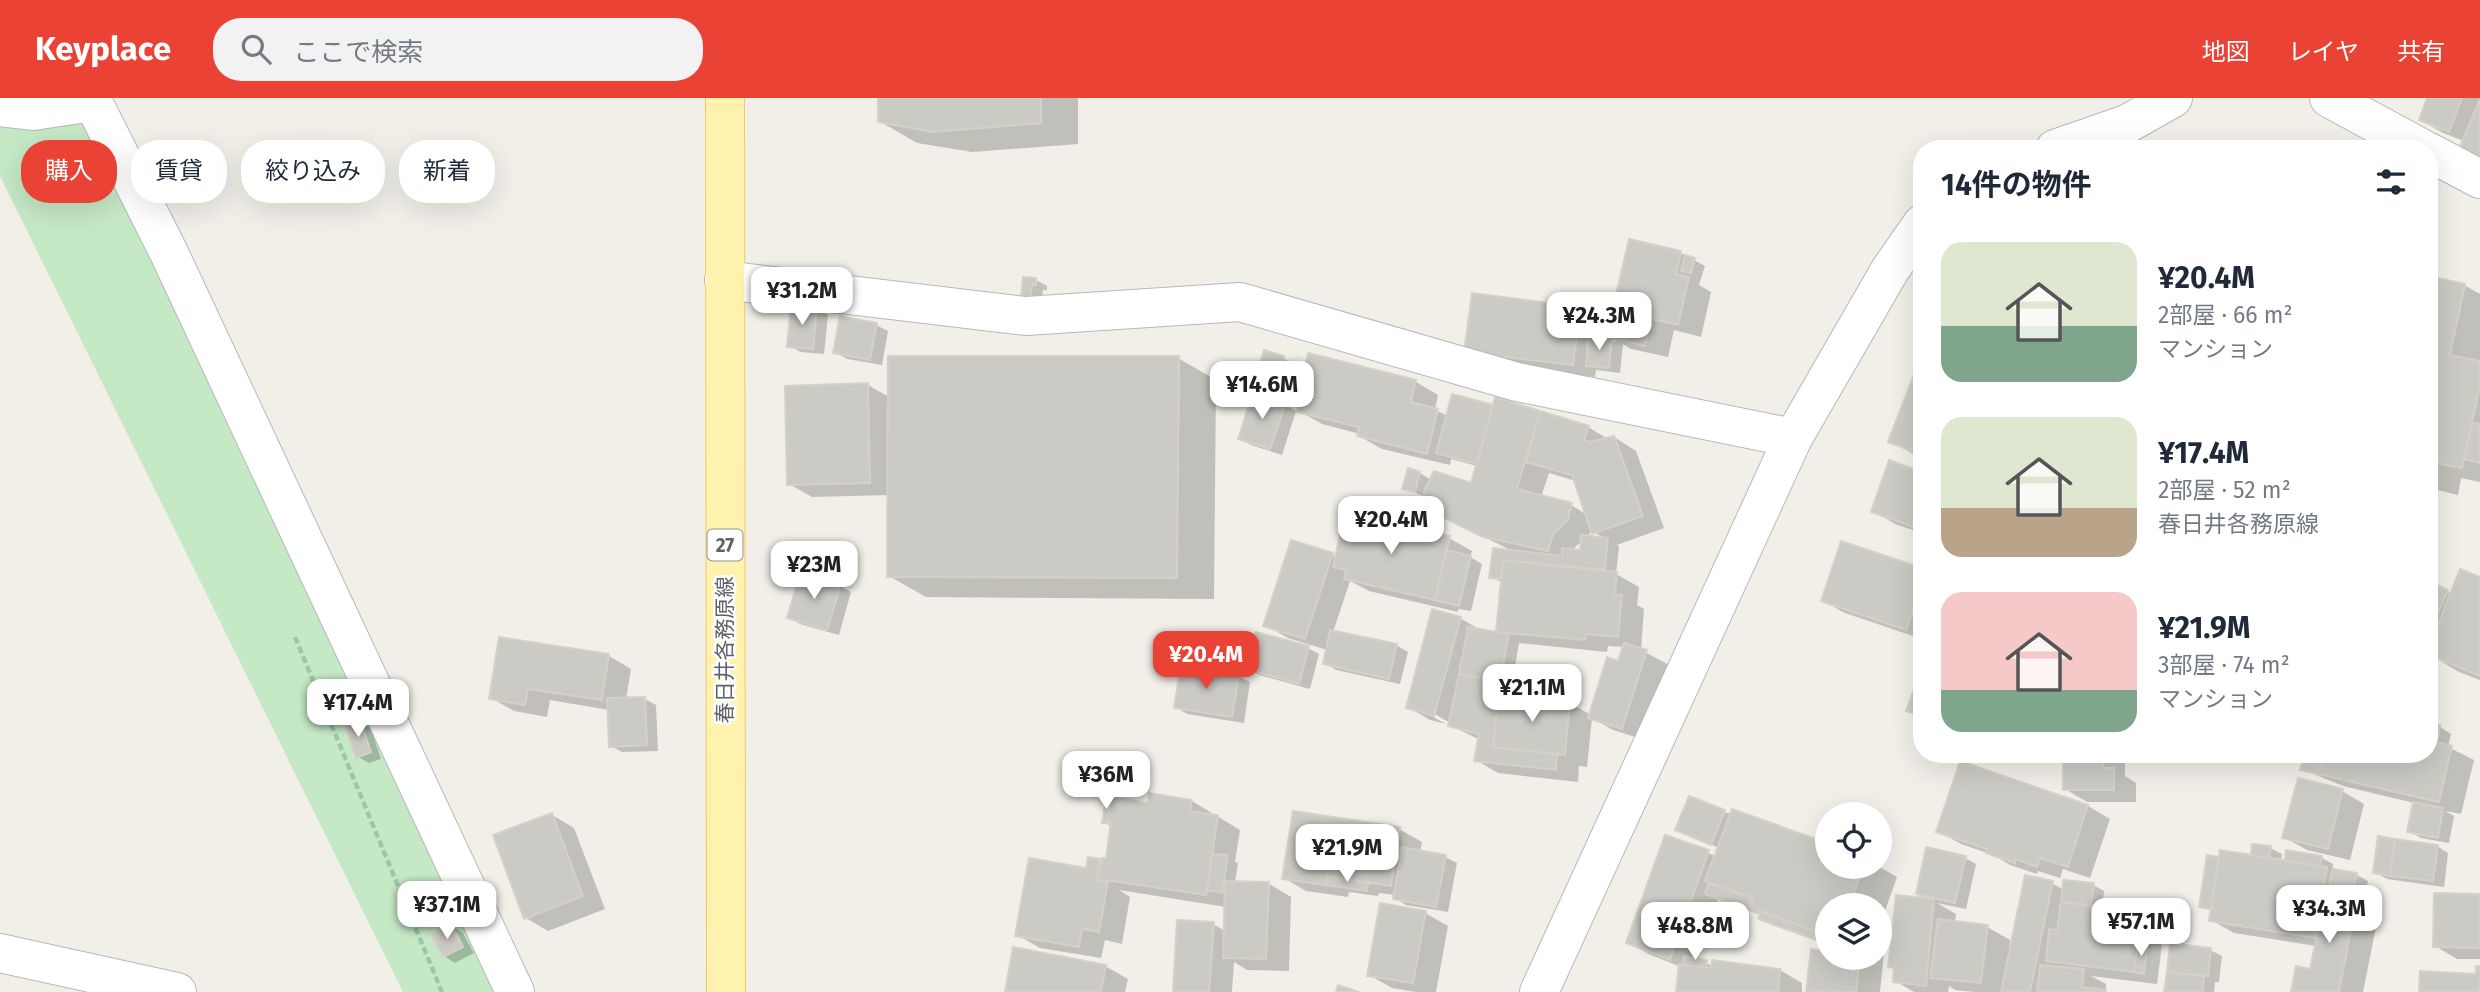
<!DOCTYPE html>
<html lang="ja">
<head>
<meta charset="utf-8">
<style>
	body { margin:0; font-family:"Fira Sans","Noto Sans JP",sans-serif; background:#f2f2f3; color:#1f2937; height:100vh; display:flex; flex-direction:column; font-size:26px; white-space:nowrap }
	* { box-sizing:border-box; margin:0 }
	p { font-size:23px; color:#747a83 }
	.icon { flex:none; width:38px; height:38px; fill:none; stroke:currentColor; stroke-width:2; stroke-linecap:round; stroke-linejoin:round }
	.map { position:relative; flex:1; overflow:hidden }
	.drawer { position:absolute; left:1913px; top:42px; width:525px; height:623px; display:flex; flex-direction:column; background:#fff; border-radius:28px; box-shadow:0 7px 28px #0002 }
	.drawer>* { flex:none }
	.banner { position:absolute; left:21px; top:42px; width:665px; height:63px; display:flex; gap:14px }
	.buttons { position:absolute; left:1815px; top:704px; display:grid; gap:14px }
	.buttons a { display:grid; place-items:center; width:77px; height:77px; border-radius:50%; background:#fff; box-shadow:0 7px 28px #0002; font-size:35px }
	.price { position:absolute; translate:-50% -60px; padding:0 16px; border-radius:14px; background:#fff; color:#222; font-size:23px; line-height:46px; filter:drop-shadow(0 2px 4px #0008) }
	.price::after { content:''; position:absolute; left:50%; top:42px; width:21px; height:16px; margin-left:-10px; background:inherit; clip-path:polygon(0 0,100% 0,50% 100%) }
	.price.on { background:#ea4335; color:#fff }
	ul { padding:0; list-style:none }
	li { display:flex; align-items:center; gap:21px; height:175px; padding:0 28px }
	li span { display:grid; place-items:center; flex:none; width:196px; height:140px; border-radius:21px; color:#555 }
	li>.icon { margin-inline-start:auto }
	span .icon { width:84px; height:84px; fill:#fffc; stroke-width:1 }
	li b { font-size:30px }
	h2 { display:flex; justify-content:space-between; align-items:center; height:84px; padding:0 28px; font-size:30px }
	.pill { padding:0 24px; border-radius:28px; background:#fff; box-shadow:0 7px 28px #0002; font-size:24px; line-height:63px }
	.pill.on { background:#ea4335; color:#fff }
	header { display:flex; align-items:center; gap:42px; box-sizing:border-box; height:98px; padding:0 35px; background:#ea4335; color:#fff }
	header strong { font-size:33px }
	nav { display:flex; gap:38px; margin-inline-start:auto; font-size:24px }
	.search { width:490px; height:63px; background:#f2f2f3; display:flex; align-items:center; gap:18px; box-sizing:border-box; padding:0 24px; border-radius:28px; color:#747a83; font-size:26px }
	.map>svg:first-child { display:block }
	.green { fill:#c5e8c5 }
	.shadow { fill:#0003; fill-rule:evenodd }
	.building { fill:#cccac5; stroke:#d6d1c6; stroke-width:2 }
	.lines { fill:none; stroke-linecap:round; stroke-linejoin:round }
	.minor-casing { stroke:#b5b8bc; stroke-width:40 }
	.tertiary-casing { stroke:#b5b8bc; stroke-width:40 }
	.primary-casing { stroke:#f2c960; stroke-width:40 }
	.path { stroke:#9cc7a9; stroke-width:4.5; stroke-dasharray:7 3.5; stroke-linecap:butt }
	.minor { stroke:#fff; stroke-width:38 }
	.tertiary { stroke:#fff; stroke-width:38 }
	.primary { stroke:#fff2af; stroke-width:38 }
	.labels { text-anchor:middle; stroke-width:5; stroke-linejoin:round; paint-order:stroke }
	.shield { fill:#fff; stroke:#8f9295; stroke-width:2 }
	.shield-label { font-size:19px; font-weight:bold; fill:#5f6368 }
	.street-label { font-size:21px; fill:#5f6368; stroke:#fff }
</style>
</head>
<body>
<header>
<strong>Keyplace</strong>
<div class="search"><svg class="icon" aria-label="search" viewBox="0 0 24 24"><circle cx="10" cy="10" r="6"/><path d="M15 15l6 6"/></svg>ここで検索</div>
<nav><a>地図</a><a>レイヤ</a><a>共有</a></nav>
</header>
<div class="map">
<svg width="2480" height="894" viewBox="0 0 2480 894">
	<rect width="100%" height="100%" fill="#f1efe8"/>
	<path class="green" d="M0 0H95L501 894H403L0 78Z"/>
	<path class="shadow" d="M879 0H1078V46L972 54 917 45 879 23Z
		M2429 0H2480V60L2464 43 2443 35 2421 22Z
		M1630 143 1681 155 1705 168 1699 187 1711 194 1701 239 1674 232 1668 259 1631 251 1623 246 1620 275 1596 272 1595 279 1488 266 1466 253 1580 210 1603 223 1600 242 1618 244 1608 238Z
		M2429 180 2464 187 2480 196V384L2461 380 2458 397 2429 390Z
		M1024 181 1036 182 1047 188V192H1043L1041 208 1023 200Z
		M816 210 828 217 824 256 801 254 789 248Z
		M876 227 888 233 882 267 847 261 835 254Z
		M1309 257 1416 284 1438 297 1435 312 1448 318 1494 309 1497 301 1588 329 1608 341 1614 339 1636 353 1664 430 1617 447 1619 449 1616 476 1639 489 1637 507 1644 511 1641 552 1669 567 1645 642 1613 632 1592 620 1587 669 1579 668 1578 684 1498 675 1476 662 1480 642 1450 627V625L1428 612 1426 615 1446 626 1430 622 1408 609 1460 520 1482 533 1504 537 1498 533 1503 485 1491 479 1494 452 1514 454 1426 409V399L1404 390 1420 375 1431 382 1472 387 1477 368 1451 361 1450 367 1382 351 1359 338 1360 336 1322 326 1299 313 1310 271ZM1549 375 1576 383 1587 417 1571 407 1541 399ZM1592 429 1594 434 1607 442 1586 440 1590 435ZM1582 443 1581 454 1574 453 1575 449ZM1519 545 1607 554 1608 548 1624 549 1620 565 1591 617 1570 605 1522 600V598L1511 592Z
		M1178 260 1216 282 1214 501 926 499 889 478V397L812 399 789 386 868 287 889 299Z
		M1283 260 1294 267 1285 295 1256 283Z
		M1922 260V361L1890 343Z
		M1285 307 1296 313 1282 357 1251 347 1240 340Z
		M1922 376V435L1895 426 1873 413Z
		M1449 440 1472 453 1470 459 1482 466 1471 513 1458 511V514L1369 493 1350 483 1333 534 1396 547 1408 554 1400 586 1336 572 1325 565 1327 552 1288 540 1265 527 1332 457 1337 459Z
		M1922 472V541L1845 515 1823 503Z
		M2480 481V582L2459 574 2429 556 2439 529 2429 525V485L2452 496Z
		M840 488 851 494 839 537 800 526 789 520Z
		M1308 550 1319 556 1310 591 1259 577 1248 570Z
		M609 558 631 571 626 601H645L656 607 658 653 622 654 611 648 609 612 550 602 547 619 514 613 491 600Z
		M1238 578 1250 584 1244 625 1187 616 1176 609Z
		M359 624 371 631 381 661 369 665 358 659Z
		M2429 627 2440 629 2451 636 2448 649 2474 662 2461 716 2445 713 2454 718 2449 745 2421 740 2409 733 2414 705 2343 688 2302 671 2429 656Z
		M2011 656H2044L2042 665Z
		M2065 656H2125V678L2136 685V704H2087L2065 691Z
		M2342 693 2364 706 2350 762 2307 752 2284 739Z
		M1192 703 1240 732 1235 764 1238 765 1235 785 1269 786 1291 799 1289 873 1247 872 1234 864 1232 894H1174L1179 824 1213 826 1225 833 1226 809 1119 792 1130 799 1122 846 1105 842 1101 860 1040 850 1017 837 1099 763 1103 765 1107 762 1112 729 1104 724 1149 707Z
		M2088 708 2110 721 2090 780 2063 771 2060 780 2038 773 2037 776 2010 767 1993 757 1961 746 1938 733Z
		M1724 714 1827 747V768H1878L1897 779 1880 827V807H1827L1826 846 1772 827 1761 820 1762 817 1718 802 1697 862 1713 868 1780 872 1802 885V894H1678L1681 869 1651 857 1629 845 1666 739 1716 758 1719 750 1677 731Z
		M552 717 574 730 605 811 548 833 526 820Z
		M1399 731 1422 744 1420 754 1445 759 1457 765 1448 814 1406 807 1395 800V797L1379 795 1378 798 1349 794 1348 799 1306 793 1284 780Z
		M2437 748 2448 755 2444 789 2387 781 2375 774Z
		M2270 750 2282 756 2281 763 2287 764 2288 754 2322 760 2333 766 2332 773 2357 777 2368 783 2364 800 2380 809 2363 894H2293L2297 870 2311 874 2316 848 2234 835 2211 822 2213 814 2201 808 2252 759Z
		M1965 760 1976 766 1966 811 1937 805 1956 816 1955 825 1987 829 2010 842 2009 851H2012L2052 785 2064 792 2093 787 2104 793 2102 811 2149 816 2161 823 2158 842 2152 841 2162 847 2157 886 2091 878 2106 886V894H1975L1955 892 1949 888 1948 894H1914L1895 883 1896 871 1890 868 1930 803 1918 795Z
		M2480 798V861H2457L2435 848Z
		M1425 815 1448 828 1436 894H1416L1392 890 1369 877Z
		M452 829 463 835 474 855 455 865 444 858Z
		M1880 841 1885 845 1880 894H1807L1812 853 1827 855V859H1880Z
		M2171 847 2210 852 2222 858 2219 884H2215L2214 894H2166Z
		M1015 851 1105 868 1128 881 1125 894H1007Z"/>
	<path class="building" d="M878 0H1041V25L933 34 878 24Z
		M2427 0H2462L2449 34 2419 22Z
		M2480 1V60L2459 51Z
		M1629 141 1681 153 1676 176 1689 179 1678 227 1651 221 1645 248 1606 239Z
		M1685 157 1695 160 1691 175 1681 173Z
		M2429 178 2465 186 2450 257 2480 263V287L2462 370 2430 364 2429 370Z
		M1023 179 1036 180V187H1032L1030 202 1021 201Z
		M1472 195 1581 209 1573 267 1464 254Z
		M791 206 817 209 813 251 787 249Z
		M840 218 877 225 870 262 833 255Z
		M1588 239 1612 241 1609 270 1586 268Z
		M1264 252 1284 258 1274 290 1254 284Z
		M1308 255 1416 282 1411 304 1438 311 1427 356 1357 338 1359 329 1297 314 1309 271 1305 270Z
		M1922 255V357L1888 344Z
		M888 258H1179L1177 480 887 479Z
		M868 285 870 385 787 387 785 288Z
		M1253 294 1286 305 1270 351 1238 341Z
		M1452 296 1493 307 1477 366 1436 355Z
		M1495 299 1540 313 1517 391 1572 405 1568 422 1553 436 1548 453 1483 439 1424 410V393L1434 373 1471 385Z
		M1540 313 1589 328 1584 342 1590 344 1614 338 1643 418 1592 436 1572 377 1526 364Z
		M2472 325 2480 326V365L2464 361Z
		M1889 362 1922 374V432L1871 414Z
		M1408 370 1420 374 1415 394 1402 391Z
		M1345 414 1450 438 1435 502 1344 481 1346 472 1333 469Z
		M1581 437 1608 440 1605 472 1503 462 1501 481 1489 480 1493 450 1562 458V450L1580 452Z
		M1291 442 1333 455 1305 541 1263 528Z
		M1841 443 1922 470V488L1906 532 1821 503Z
		M1446 452 1471 458 1459 508 1435 502Z
		M1503 462 1617 474 1615 496 1622 497 1618 539 1586 536 1585 542 1496 534Z
		M2460 471 2480 479V578L2429 557V549Z
		M800 475 841 486 827 532 787 520Z
		M2429 483 2448 492 2433 527 2429 525Z
		M1432 511 1461 519 1434 618 1406 610Z
		M1468 529 1509 536 1500 583 1459 576Z
		M1330 532 1397 546 1389 581 1323 566Z
		M1256 534 1309 548 1299 586 1246 571Z
		M499 539 609 556 602 602 528 591 525 607 489 601Z
		M1624 545 1647 552 1622 631 1588 620 1607 559 1618 563Z
		M1181 567 1239 576 1232 619 1174 610Z
		M1922 569V618L1906 613Z
		M1459 576 1500 583 1493 649 1557 656 1556 672 1474 663 1479 636 1448 628Z
		M1499 596 1570 603 1565 657 1493 649Z
		M645 599 647 647 609 649 607 600Z
		M360 622 371 654 356 660 345 628Z
		M2429 625 2440 627 2437 644 2429 642Z
		M2429 642 2452 648 2439 704 2318 676 2323 656H2429Z
		M2063 656H2103V670H2114V692H2063Z
		M2304 656H2323L2318 676 2300 672Z
		M1960 663 2088 707 2068 769 2040 760 2037 769 2015 761V765L1986 755 1987 751 1936 734Z
		M2298 680 2343 691 2328 751 2282 740Z
		M1149 695 1192 702 1190 713 1218 717 1206 797 1099 781 1102 760H1106L1111 725H1107L1111 699 1148 705Z
		M1689 698 1725 712 1711 747 1675 732Z
		M1106 701 1111 702 1107 725H1102Z
		M2413 704 2443 710 2438 740 2407 734Z
		M1732 711 1827 745V768H1864L1849 807H1827V826L1823 825 1820 835 1750 809 1753 800 1705 783Z
		M1293 713 1400 729 1391 788 1327 778 1326 787 1282 781Z
		M552 715 583 798 524 821 493 737Z
		M1665 737 1709 752 1670 862 1626 845Z
		M2378 738 2395 741 2390 778 2373 775Z
		M2395 741 2438 747 2433 783 2390 778Z
		M2252 746 2271 748 2269 760 2251 757Z
		M1402 749 1446 757 1436 809 1393 801Z
		M1926 749 1966 758 1955 805 1916 796Z
		M2220 752 2327 769 2315 840 2209 823Z
		M2286 752 2322 758 2320 768 2285 763Z
		M1212 756 1228 757 1222 795 1207 792Z
		M2207 757 2219 759 2211 811 2199 809Z
		M1088 759 1100 761 1096 782 1108 784 1099 834 1082 831 1079 849 1015 838 1029 760 1086 770Z
		M2333 771 2357 775 2353 793 2329 788Z
		M2025 777 2053 783 2030 894H2001Z
		M1327 778 1368 785 1367 793 1326 787Z
		M2063 782 2094 785 2091 807 2061 804Z
		M1225 783 1269 784 1266 861 1223 860Z
		M1709 785 1753 800 1750 809 1817 834 1814 841 1758 821 1760 816 1705 796Z
		M2327 788 2358 794 2339 894H2291L2296 868 2310 871Z
		M2434 795 2480 796V850L2433 849Z
		M1896 797 1934 801 1926 888 1893 884 1894 870 1888 869Z
		M2061 804 2134 813 2132 831 2140 832 2134 874 2046 863 2049 831 2057 832Z
		M1380 805 1426 813 1413 885 1367 878Z
		M2134 813 2150 814 2147 836H2139L2140 832 2132 831Z
		M1938 821 1988 827 1981 885 1930 880Z
		M1177 822 1214 824 1209 894H1173Z
		M452 827 463 849 443 859 431 837Z
		M2138 845H2148L2144 876 2134 874Z
		M2170 845 2211 850 2208 878 2167 874Z
		M1013 849 1106 867 1101 894H1005Z
		M1811 851 1827 853V859H1860L1856 894H1806Z
		M1684 858 1707 862 1706 869 1683 867Z
		M1712 862 1780 871 1778 893 1780 894H1676L1679 866 1711 870Z
		M2040 867 2084 871 2082 889 2106 892 2105 894H2037Z
		M2476 868H2480V894H2419L2420 873 2476 876Z
		M2167 874 2204 878 2203 894H2164Z
		M1338 887 1359 894H1336Z"/>
	<g class="lines">
		<g class="minor-casing">
			<path id="minor" d="M2329 0 2423 51
				M0 9 33 13 93 4 169 155 515 894
				M2429 54 2480 81
				M724 182 1026 218 1240 204 1517 284 1793 340
				M0 855 177 894"/>
		</g>
		<g class="tertiary-casing">
			<path id="tertiary" d="M2055 51 2127 26 2173 0
				M1539 894 1793 340 1890 172 1922 126"/>
		</g>
		<g class="primary-casing">
			<path id="primary" d="M725 0 726 894"/>
		</g>
		<path class="path" d="M60 53 75 75
			M295 539 442 894"/>
		<use href="#minor" class="minor"/>
		<use href="#tertiary" class="tertiary"/>
		<use href="#primary" class="primary"/>
	</g>
	<g class="labels">
		<rect class="shield" x="707.5" y="431.5" width="35" height="31" rx="5"/>
		<g class="shield-label">
			<text x="725" y="454">27</text>
		</g>
		<g class="street-label">
			<text transform="translate(725 552) rotate(-90)" y="7">春日井各務原線</text>
		</g>
	</g>
</svg>
<div class="buttons">
<a><svg class="icon" aria-label="locate" viewBox="0 0 24 24"><circle cx="12" cy="12" r="6"/><path d="M12 2v4M12 18v4M2 12h4M18 12h4"/></svg></a>
<a><svg class="icon" aria-label="layers" viewBox="0 0 24 24"><path d="M12 4l9 5-9 5-9-5zM3 14l9 5 9-5"/></svg></a>
</div>
<b class="price" style="left:802px;top:229px">¥31.2M</b>
<b class="price" style="left:1599px;top:254px">¥24.3M</b>
<b class="price" style="left:1262px;top:323px">¥14.6M</b>
<b class="price" style="left:1391px;top:458px">¥20.4M</b>
<b class="price" style="left:814px;top:503px">¥23M</b>
<b class="price on" style="left:1206px;top:593px">¥20.4M</b>
<b class="price" style="left:1532px;top:626px">¥21.1M</b>
<b class="price" style="left:358px;top:641px">¥17.4M</b>
<b class="price" style="left:1106px;top:713px">¥36M</b>
<b class="price" style="left:1347px;top:786px">¥21.9M</b>
<b class="price" style="left:447px;top:843px">¥37.1M</b>
<b class="price" style="left:2329px;top:847px">¥34.3M</b>
<b class="price" style="left:2141px;top:860px">¥57.1M</b>
<b class="price" style="left:1695px;top:864px">¥48.8M</b>
<div class="banner">
<a class="pill on">購入</a>
<a class="pill">賃貸</a>
<a class="pill">絞り込み</a>
<a class="pill">新着</a>
</div>
<section class="drawer">
<h2>14件の物件<svg class="icon" aria-label="filters" viewBox="0 0 24 24"><path d="M4 7h16M4 17h16"/><circle cx="9" cy="7" r="2"/><circle cx="15" cy="17" r="2"/></svg></h2>
<ul>
<li><span style="background:linear-gradient(#dfe7d0 60%,#7fa58c 0)"><svg class="icon" aria-label="home" viewBox="0 0 24 24"><path d="M3 11l9-7 9 7M6 9v11h12V9"/></svg></span><div><b>¥20.4M</b><p>2部屋 · 66 m²</p><p>マンション</p></div></li>
<li><span style="background:linear-gradient(#dfe7d0 65%,#b9a48a 0)"><svg class="icon" aria-label="home" viewBox="0 0 24 24"><path d="M3 11l9-7 9 7M6 9v11h12V9"/></svg></span><div><b>¥17.4M</b><p>2部屋 · 52 m²</p><p>春日井各務原線</p></div></li>
<li><span style="background:linear-gradient(#f6c9c9 70%,#7fa58c 0)"><svg class="icon" aria-label="home" viewBox="0 0 24 24"><path d="M3 11l9-7 9 7M6 9v11h12V9"/></svg></span><div><b>¥21.9M</b><p>3部屋 · 74 m²</p><p>マンション</p></div></li>
</ul>
</section>
</div>
</body>
</html>
